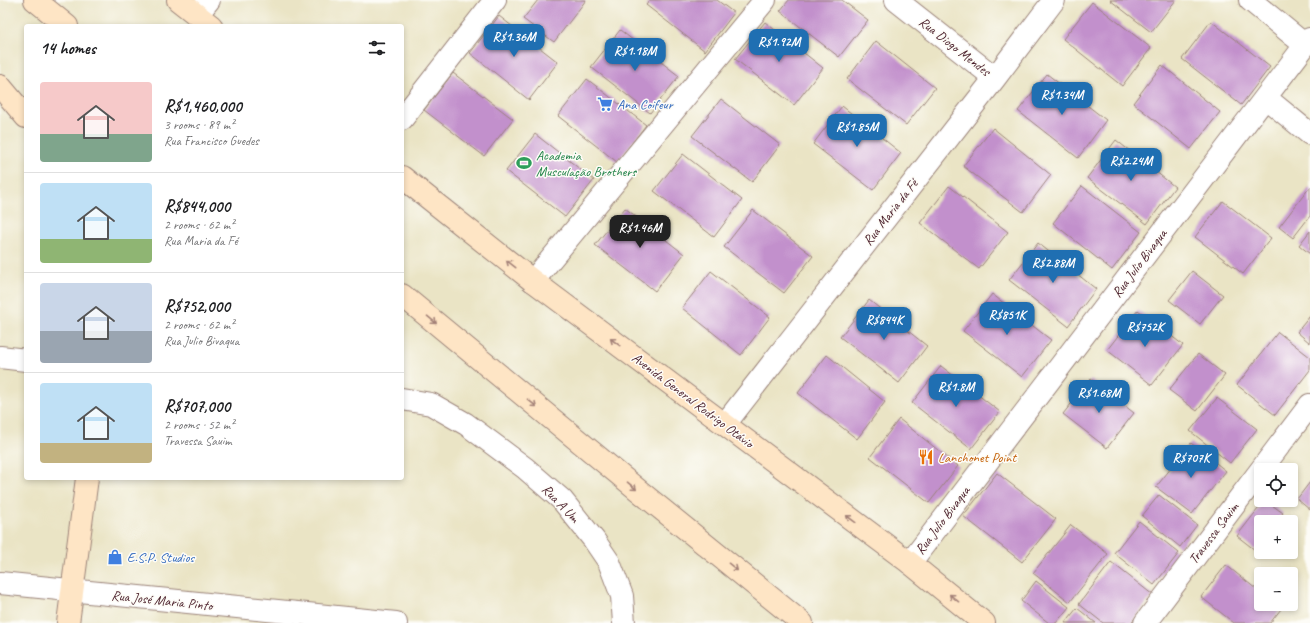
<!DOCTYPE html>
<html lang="en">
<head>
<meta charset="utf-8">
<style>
	body { margin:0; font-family:Caveat,sans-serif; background:#f6f6f6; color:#202124; height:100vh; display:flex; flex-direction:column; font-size:15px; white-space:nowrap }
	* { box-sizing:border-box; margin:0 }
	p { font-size:13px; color:#757577 }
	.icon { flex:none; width:22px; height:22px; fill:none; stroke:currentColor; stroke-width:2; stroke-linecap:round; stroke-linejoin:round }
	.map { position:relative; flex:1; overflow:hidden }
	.details { position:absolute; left:24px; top:24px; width:380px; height:456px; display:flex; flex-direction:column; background:#fff; border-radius:4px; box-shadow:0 2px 6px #0003 }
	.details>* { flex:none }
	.buttons { position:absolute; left:1254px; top:463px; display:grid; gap:8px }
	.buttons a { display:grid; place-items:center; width:44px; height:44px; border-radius:4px; background:#fff; box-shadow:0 2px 6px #0003; font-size:20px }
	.price { position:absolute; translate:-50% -34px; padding:0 9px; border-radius:8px; background:#1f6fb2; color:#fff; font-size:13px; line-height:26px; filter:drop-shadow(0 1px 2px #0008) }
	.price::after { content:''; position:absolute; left:50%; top:24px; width:12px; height:9px; margin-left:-6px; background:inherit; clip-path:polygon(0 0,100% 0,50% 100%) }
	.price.current { background:#222; color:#fff }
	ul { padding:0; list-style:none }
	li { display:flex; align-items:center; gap:12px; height:100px; padding:0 16px }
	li+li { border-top:1px solid #e0e0e0 }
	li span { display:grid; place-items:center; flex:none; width:112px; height:80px; border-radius:4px; color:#555 }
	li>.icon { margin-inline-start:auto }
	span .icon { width:48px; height:48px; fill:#fffc; stroke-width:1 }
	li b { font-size:17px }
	h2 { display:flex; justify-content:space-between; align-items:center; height:48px; padding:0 16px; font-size:17px }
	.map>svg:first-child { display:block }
	.building { fill:#c290cc }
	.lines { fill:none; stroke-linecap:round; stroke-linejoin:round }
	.street-casing { stroke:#9a8278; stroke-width:24 }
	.secondary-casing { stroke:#9a8278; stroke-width:24 }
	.street { stroke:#fff; stroke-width:22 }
	.secondary { stroke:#fee5c5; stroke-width:22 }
	.oneway { stroke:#a48278 }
	.labels { text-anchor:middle; stroke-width:3; stroke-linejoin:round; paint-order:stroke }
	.street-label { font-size:14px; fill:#4a1f2b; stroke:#fdfcf7 }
	.shop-label { font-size:14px; fill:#366cbe; stroke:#fdfcf7; text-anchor:start }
	.leisure-label { font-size:14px; fill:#27864d; stroke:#fdfcf7; text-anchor:start }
	.food-label { font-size:14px; fill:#c56008; stroke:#fdfcf7; text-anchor:start }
</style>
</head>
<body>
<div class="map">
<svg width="1310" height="623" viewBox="0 0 1310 623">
	<rect width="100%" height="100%" fill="#fdfcf7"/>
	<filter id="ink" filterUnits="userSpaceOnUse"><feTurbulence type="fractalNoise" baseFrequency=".025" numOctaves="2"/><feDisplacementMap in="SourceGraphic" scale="8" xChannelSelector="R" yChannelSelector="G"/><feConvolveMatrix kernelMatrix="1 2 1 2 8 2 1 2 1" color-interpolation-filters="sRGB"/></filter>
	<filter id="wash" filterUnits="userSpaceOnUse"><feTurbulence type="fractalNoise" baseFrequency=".012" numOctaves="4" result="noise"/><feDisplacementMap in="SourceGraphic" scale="16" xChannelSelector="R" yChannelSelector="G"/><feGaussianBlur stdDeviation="0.9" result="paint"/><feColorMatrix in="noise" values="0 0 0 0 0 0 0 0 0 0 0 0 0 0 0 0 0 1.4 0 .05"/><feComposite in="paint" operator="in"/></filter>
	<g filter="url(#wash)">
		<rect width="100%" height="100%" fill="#eae4c5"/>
		<g id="blocks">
			<path class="building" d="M538 0H586L554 42 523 19Z
				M650 0H717L734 13 705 51 646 5Z
				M789 0H842L868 20 839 57 780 11Z
				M1110 0H1176L1151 32Z
				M1092 2 1151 48 1122 86 1063 39Z
				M499 16 558 62 529 100 470 53Z
				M1211 21 1270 67 1241 105 1182 59Z
				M765 22 823 68 794 105 735 59Z
				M620 30 679 76 650 113 591 67Z
				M876 41 935 88 906 125 847 79Z
				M1162 65 1220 112 1191 149 1133 103Z
				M453 73 513 119 484 156 424 110Z
				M1047 74 1106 120 1078 158 1018 111Z
				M587 79 646 125 617 162 558 116Z
				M721 99 780 145 752 182 692 136Z
				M842 106 901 153 873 190 813 144Z
				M993 128 1051 175 1023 212 963 166Z
				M535 134 594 180 565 217 506 171Z
				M1116 140 1175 187 1147 224 1087 178Z
				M683 154 742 200 714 237 654 191Z
				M949 186 1008 232 979 269 920 223Z
				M1082 186 1141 232 1112 270 1053 223Z
				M1310 187V216L1293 238 1279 227Z
				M1223 201 1271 238 1243 274 1195 237Z
				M625 208 684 254 655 291 595 245Z
				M753 210 813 256 784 293 724 247Z
				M1310 231V254L1299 245Z
				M1038 243 1096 289 1068 326 1009 280Z
				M711 271 770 317 741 355 682 308Z
				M1192 271 1223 295 1200 324 1169 300Z
				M992 294 1051 340 1022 377 963 331Z
				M869 300 927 346 899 383 840 337Z
				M1138 310 1183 345 1152 385 1107 350Z
				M1310 316V343L1297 332Z
				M1278 332 1310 357V370L1275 415 1237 385Z
				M1198 354 1225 375 1197 411 1169 390Z
				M827 355 885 402 857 439 798 393Z
				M941 366 1000 412 971 449 912 403Z
				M1091 379 1134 413 1107 448 1063 414Z
				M1217 398 1257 429 1230 463 1190 431Z
				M899 419 958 466 929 503 870 457Z
				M1191 443 1226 471 1192 514 1156 487Z
				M997 473 1056 519 1022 562 963 516Z
				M1310 482V510L1297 499Z
				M1159 495 1197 525 1180 547 1142 516Z
				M1265 500 1283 513 1276 522H1261V542L1255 550 1237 536Z
				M1139 521 1179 553 1154 585 1114 553Z
				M1071 525 1108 554 1070 602 1033 573Z
				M1111 562 1153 595 1131 623H1103L1079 604Z
				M1226 565 1261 593V604H1275L1281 609 1270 623H1234L1201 597Z
				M1036 581 1069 607 1056 623H1049L1021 601Z
				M1077 608 1096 623H1065Z"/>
		</g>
	</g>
	<g filter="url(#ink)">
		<use href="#blocks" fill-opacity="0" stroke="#9a8278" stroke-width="1"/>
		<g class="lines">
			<g class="street-casing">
				<path id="street" d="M896 0 995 78
					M1250 0 1305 45
					M197 15 209 0
					M1266 98 1310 134
					M402 119 495 0
					M533 281 765 0
					M0 357 26 360
					M402 399 431 404 466 424 525 468 562 500 594 540 609 562 622 596 624 623
					M725 424 995 78 1054 0
					M910 563 1310 39
					M0 583 396 623
					M1145 623 1310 405"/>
			</g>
			<g class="secondary-casing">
				<path id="secondary" d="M35 0 67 26
					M178 0 211 26
					M0 86 26 117
					M402 177 533 281 910 563 984 623
					M402 295 638 490 802 623
					M68 623 87 478"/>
			</g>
			<use href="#street" class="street"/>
			<use href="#secondary" class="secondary"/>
		</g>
		<defs><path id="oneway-shaft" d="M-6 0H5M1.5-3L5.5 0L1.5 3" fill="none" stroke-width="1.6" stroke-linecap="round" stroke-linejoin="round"/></defs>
		<g class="oneway">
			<use href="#oneway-shaft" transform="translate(511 264) rotate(-142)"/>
			<use href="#oneway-shaft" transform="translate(432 320) rotate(40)"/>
			<use href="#oneway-shaft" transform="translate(615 342) rotate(-143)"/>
			<use href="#oneway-shaft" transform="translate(532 403) rotate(40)"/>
			<use href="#oneway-shaft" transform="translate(632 486) rotate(40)"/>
			<use href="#oneway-shaft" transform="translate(851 519) rotate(-143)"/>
			<use href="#oneway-shaft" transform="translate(733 567) rotate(39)"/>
			<use href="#oneway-shaft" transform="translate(954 598) rotate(-141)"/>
		</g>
	</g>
	<defs>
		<g id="supermarket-bare" transform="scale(1.2)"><path d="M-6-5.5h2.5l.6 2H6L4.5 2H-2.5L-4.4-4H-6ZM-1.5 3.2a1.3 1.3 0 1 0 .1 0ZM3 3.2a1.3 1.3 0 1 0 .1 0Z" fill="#3f7fe0" stroke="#fdfcf7" stroke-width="2.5" paint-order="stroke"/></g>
		<g id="stadium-bare" transform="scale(1.2)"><path d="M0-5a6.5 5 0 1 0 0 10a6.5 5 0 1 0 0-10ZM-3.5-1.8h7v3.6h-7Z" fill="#2e9e5b" stroke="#fdfcf7" stroke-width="2.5" paint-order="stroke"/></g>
		<g id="restaurant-bare" transform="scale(1.2)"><path d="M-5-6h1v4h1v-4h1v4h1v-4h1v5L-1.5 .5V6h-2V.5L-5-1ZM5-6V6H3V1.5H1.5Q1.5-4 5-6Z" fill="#e8710a" stroke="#fdfcf7" stroke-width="2.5" paint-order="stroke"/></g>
		<g id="shop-bare" transform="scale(1.2)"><path d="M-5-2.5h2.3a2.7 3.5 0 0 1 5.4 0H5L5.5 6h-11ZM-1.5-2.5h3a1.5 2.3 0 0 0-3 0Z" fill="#3f7fe0" stroke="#fdfcf7" stroke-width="2.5" paint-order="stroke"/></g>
	</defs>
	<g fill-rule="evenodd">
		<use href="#supermarket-bare" x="605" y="104"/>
		<use href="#stadium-bare" x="524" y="163"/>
		<use href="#restaurant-bare" x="926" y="457"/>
		<use href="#shop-bare" x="115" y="557"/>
	</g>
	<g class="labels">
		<g class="street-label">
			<text transform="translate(955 46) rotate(38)" y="5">Rua Diogo Mendes</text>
			<text transform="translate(890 212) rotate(-52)" y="5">Rua Maria da Fé</text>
			<text transform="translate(1139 263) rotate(-53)" y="5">Rua Julio Bivaqua</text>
			<text transform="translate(693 400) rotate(37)" y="5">Avenida General Rodrigo Otávio</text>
			<text transform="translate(561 503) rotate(46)" y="5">Rua A Um</text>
			<text transform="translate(942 520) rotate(-53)" y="5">Rua Julio Bivaqua</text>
			<text transform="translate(1213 533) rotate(-53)" y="5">Travessa Sauim</text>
			<text transform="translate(162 600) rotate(6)" y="5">Rua José Maria Pinto</text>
		</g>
		<g class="shop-label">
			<text x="617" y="109">Ana Coifeur</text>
			<text x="127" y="562">E.S.P. Studios</text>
		</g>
		<g class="leisure-label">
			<text x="536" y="160">Academia<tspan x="536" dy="16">Musculação Brothers</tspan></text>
		</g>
		<g class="food-label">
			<text x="938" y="462">Lanchonet Point</text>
		</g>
	</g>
</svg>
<div class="buttons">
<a><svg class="icon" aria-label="locate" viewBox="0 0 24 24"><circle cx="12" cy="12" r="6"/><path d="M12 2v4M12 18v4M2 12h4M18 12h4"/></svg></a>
<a>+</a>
<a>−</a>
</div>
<b class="price" style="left:514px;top:58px">R$1.36M</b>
<b class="price" style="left:779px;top:63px">R$1.92M</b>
<b class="price" style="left:635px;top:72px">R$1.18M</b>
<b class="price" style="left:1062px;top:116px">R$1.34M</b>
<b class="price" style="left:857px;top:148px">R$1.85M</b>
<b class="price" style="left:1131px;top:182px">R$2.24M</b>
<b class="price current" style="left:640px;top:249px">R$1.46M</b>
<b class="price" style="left:1053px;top:284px">R$2.88M</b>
<b class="price" style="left:1007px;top:336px">R$851K</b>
<b class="price" style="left:884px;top:341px">R$844K</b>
<b class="price" style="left:1145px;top:348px">R$752K</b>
<b class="price" style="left:956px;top:408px">R$1.8M</b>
<b class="price" style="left:1099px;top:414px">R$1.68M</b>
<b class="price" style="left:1191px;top:479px">R$707K</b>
<section class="details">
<h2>14 homes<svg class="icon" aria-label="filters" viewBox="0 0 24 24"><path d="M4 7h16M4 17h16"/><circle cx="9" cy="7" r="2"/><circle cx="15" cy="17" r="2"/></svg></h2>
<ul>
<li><span style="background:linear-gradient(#f6c9c9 65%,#7fa58c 0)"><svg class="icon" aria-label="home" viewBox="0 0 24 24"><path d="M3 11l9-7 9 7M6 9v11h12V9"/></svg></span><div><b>R$1,460,000</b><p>3 rooms · 89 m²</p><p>Rua Francisco Guedes</p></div></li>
<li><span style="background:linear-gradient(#bfe0f5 70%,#8fb573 0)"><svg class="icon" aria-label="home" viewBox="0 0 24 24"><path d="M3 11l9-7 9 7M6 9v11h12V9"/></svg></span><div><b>R$844,000</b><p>2 rooms · 62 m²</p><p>Rua Maria da Fé</p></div></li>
<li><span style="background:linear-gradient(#c9d6e8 60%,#9aa5b1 0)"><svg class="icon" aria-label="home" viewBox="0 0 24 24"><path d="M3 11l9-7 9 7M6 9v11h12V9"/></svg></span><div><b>R$752,000</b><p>2 rooms · 62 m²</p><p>Rua Julio Bivaqua</p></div></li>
<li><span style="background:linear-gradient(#bfe0f5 75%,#c2b280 0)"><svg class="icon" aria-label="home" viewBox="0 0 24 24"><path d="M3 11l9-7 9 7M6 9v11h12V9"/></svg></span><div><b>R$707,000</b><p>2 rooms · 52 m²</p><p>Travessa Sauim</p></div></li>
</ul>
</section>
</div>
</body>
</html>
